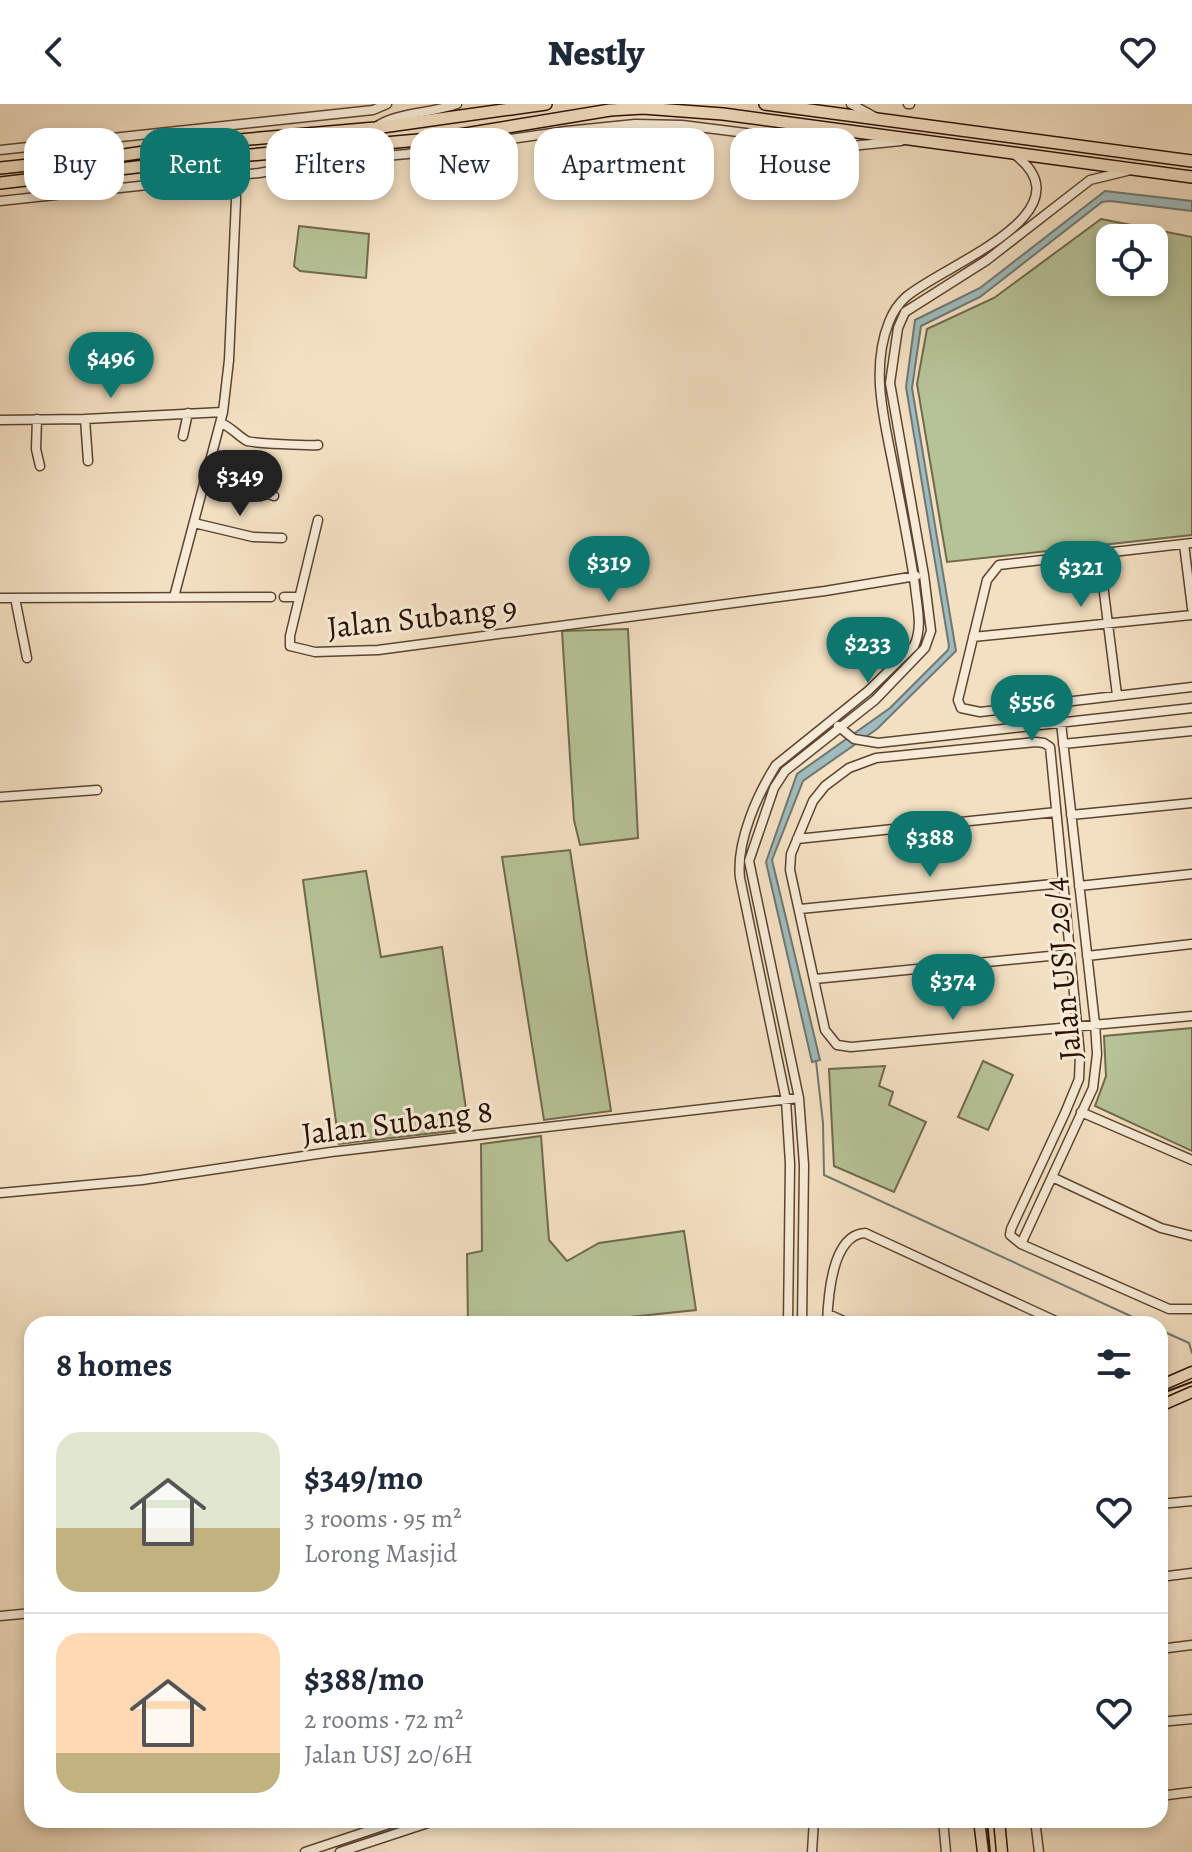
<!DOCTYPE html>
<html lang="en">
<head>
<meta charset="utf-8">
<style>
	body { margin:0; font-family:Alegreya,serif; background:#f2f2f3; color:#1f2937; height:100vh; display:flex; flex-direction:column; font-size:30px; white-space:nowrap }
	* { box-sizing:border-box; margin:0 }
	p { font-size:26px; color:#747a83 }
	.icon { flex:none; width:44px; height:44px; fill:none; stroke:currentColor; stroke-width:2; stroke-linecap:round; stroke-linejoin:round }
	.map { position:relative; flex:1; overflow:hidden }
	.details { position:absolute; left:24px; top:1212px; width:1144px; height:512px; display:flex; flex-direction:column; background:#fff; border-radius:24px; box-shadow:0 4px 12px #0003 }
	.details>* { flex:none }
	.guide { position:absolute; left:24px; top:24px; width:1144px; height:72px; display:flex; gap:16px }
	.tools { position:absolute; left:1096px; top:120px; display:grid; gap:16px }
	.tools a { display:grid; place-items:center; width:72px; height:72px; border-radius:16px; background:#fff; box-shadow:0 4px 12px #0003; font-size:40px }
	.price { position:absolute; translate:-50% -68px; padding:0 18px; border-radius:28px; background:#0f766e; color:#fff; font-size:26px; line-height:52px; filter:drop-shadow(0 2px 4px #0008) }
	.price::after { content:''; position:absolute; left:50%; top:48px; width:24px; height:18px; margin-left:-12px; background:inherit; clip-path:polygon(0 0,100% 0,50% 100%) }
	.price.current { background:#222; color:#fff }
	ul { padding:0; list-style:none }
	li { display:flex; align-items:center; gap:24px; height:200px; padding:0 32px }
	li+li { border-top:2px solid #e0e1e3 }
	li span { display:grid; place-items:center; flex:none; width:224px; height:160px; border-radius:24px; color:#555 }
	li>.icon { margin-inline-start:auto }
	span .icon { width:96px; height:96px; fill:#fffc; stroke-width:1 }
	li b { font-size:34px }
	h2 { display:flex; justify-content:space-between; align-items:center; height:96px; padding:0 32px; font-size:34px }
	.tag { padding:0 28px; border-radius:24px; background:#fff; box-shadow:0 4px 12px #0003; font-size:28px; line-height:72px }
	.tag.current { background:#0f766e; color:#fff }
	header { display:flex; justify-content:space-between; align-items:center; height:104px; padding:0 32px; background:#fff; font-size:36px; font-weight:800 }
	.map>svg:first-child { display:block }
	.green { fill:#b6c397; stroke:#706a4c; stroke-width:2; fill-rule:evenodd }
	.water { fill:#9fbbbd; stroke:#707771; stroke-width:2 }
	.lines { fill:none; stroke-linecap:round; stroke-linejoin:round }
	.stream { stroke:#707771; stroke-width:2 }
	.minor-casing { stroke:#5c4430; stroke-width:11 }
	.major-casing { stroke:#2a1000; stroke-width:13 }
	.highway-casing { stroke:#2a1000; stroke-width:14 }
	.minor { stroke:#f7ebd7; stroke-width:8 }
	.major { stroke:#f3e0c2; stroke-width:10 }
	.highway { stroke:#f3e0c2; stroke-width:11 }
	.tram { stroke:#2a1000; stroke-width:2 }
	.labels { text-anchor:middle; stroke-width:6; stroke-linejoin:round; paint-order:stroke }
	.street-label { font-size:32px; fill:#2a1000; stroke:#f7ebd7 }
</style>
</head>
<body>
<header><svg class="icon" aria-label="back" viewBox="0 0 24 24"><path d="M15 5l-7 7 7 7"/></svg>Nestly<svg class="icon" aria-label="heart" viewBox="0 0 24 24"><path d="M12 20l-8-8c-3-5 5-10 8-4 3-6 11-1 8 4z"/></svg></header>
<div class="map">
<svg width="1192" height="1748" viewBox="0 0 1192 1748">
	<rect width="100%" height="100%" fill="#f3e0c2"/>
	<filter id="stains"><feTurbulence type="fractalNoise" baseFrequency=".0025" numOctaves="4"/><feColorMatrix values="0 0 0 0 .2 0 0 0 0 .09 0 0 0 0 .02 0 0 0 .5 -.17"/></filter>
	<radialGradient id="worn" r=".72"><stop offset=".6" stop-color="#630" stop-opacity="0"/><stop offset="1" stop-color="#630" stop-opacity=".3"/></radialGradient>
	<path class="green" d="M1101 115 1192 133V431L947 458 917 280 927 225 994 194ZM1110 134H1154V178H1110Z
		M299 122 369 130 366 174 300 167 294 162Z
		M628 525 638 734 580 741 574 716 562 527Z
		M570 746 611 1007 544 1016 502 753Z
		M366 767 381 853 442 843 469 1025 339 1040 303 776Z
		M1192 924V1047L1095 1002 1106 972 1104 932Z
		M983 957 1013 971 988 1026 958 1013Z
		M885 962 879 982 893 988 889 1001 926 1018 894 1088 834 1062 829 965Z
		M541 1032 549 1136 567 1157 599 1139 684 1127 696 1206 563 1220H468L467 1150 482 1147 481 1040Z"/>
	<path class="water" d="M1105 87 1192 97V107L1110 97 1102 98 980 193 921 222 912 284 956 547 877 625 803 677 772 756 820 956 812 958 766 758 797 670 890 604 948 546 949 542 906 283 915 216 980 184Z"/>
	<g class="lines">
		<path class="stream" d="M816 957 823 1019 824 1071 1148 1220
			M1160 1226 1189 1239 1192 1249"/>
		<g class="minor-casing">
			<path id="minor" d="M851 0 875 13
				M908 0H910
				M376 23C393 9 433 9 457 0
				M0 46 373 6 387 0
				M0 97 259 69 323 58 407 50 566 27 635 20 682 21 851 42 901 37
				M37 315 36 345 40 362
				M85 315 88 357
				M0 316 85 315 223 308
				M221 319C231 323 238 332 247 337 252 339 311 342 318 341
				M183 332 188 309
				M207 370 274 392
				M318 416 290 532V542L315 548 378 546 825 487 916 472
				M194 419 253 433 282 434
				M1192 439 999 461 987 476 958 596 961 604 980 608 1192 583
				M1184 440 1192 504
				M1099 449 1117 591
				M174 493 223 308 229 256 236 96 235 72
				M284 493H298
				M0 494 271 493
				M15 494 27 554
				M973 533 1192 511
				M838 622 854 635 878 639 1192 604
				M1063 640 1192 627
				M0 693 97 686
				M1071 711 1192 699
				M797 735 1056 708
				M1079 782 1192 770
				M800 805 1063 779
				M1087 852 1192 840
				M815 875 1070 850
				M1192 912 851 943 837 941 825 926 790 766 791 750 813 697 825 682 849 664 876 654 1036 638 1044 639 1050 643 1051 653 1076 910 1080 951 1079 975 1065 1009 1011 1125 1010 1131 1021 1140 1169 1205H1192
				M1081 1008 1192 1056
				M1052 1073 1161 1124 1192 1132
				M0 1089 142 1076 331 1048 799 994
				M1021 1140 1093 984 1097 950 1095 920 1061 619
				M828 1210 850 1220
				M788 1220 790 1060 786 996 740 774C736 738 757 691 776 661L868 587 914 542C923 523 917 503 915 482 909 440 900 398 892 356 883 311 871 263 889 218 893 208 898 200 906 193 941 162 1093 109 1014 50
				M802 1220 804 1061 799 994 749 757 774 684 785 667 875 596 925 544 931 527 924 471 890 279 898 224 905 208 987 156 1090 76 1127 67
				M827 1220C828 1195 831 1131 865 1129L1062 1220
				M1160 1400 1192 1397
				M1160 1473 1192 1469
				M0 1512 32 1509
				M1160 1545 1192 1541
				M1160 1618 1192 1615
				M1160 1692 1192 1688
				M943 1716 946 1748
				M1035 1716 1039 1748
				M305 1748 401 1716
				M340 1748 437 1716
				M812 1748 814 1716"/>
		</g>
		<g class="major-casing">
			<path id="major" d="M1160 1282 1192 1268
				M1160 1302 1192 1288
				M979 1716 983 1748
				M999 1716 1002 1748"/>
		</g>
		<g class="highway-casing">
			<path id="highway" d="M765 0 1192 57
				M0 64 124 51 204 39 375 24 546 0
				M0 79 205 55 441 34 610 6 643 4 723 10 1192 73"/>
		</g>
		<use href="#minor" class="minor"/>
		<use href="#major" class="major"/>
		<use href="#highway" class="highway"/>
		<path class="tram" d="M1160 1290 1192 1278
			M987 1716 990 1748"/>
	</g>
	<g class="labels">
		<g class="street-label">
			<text transform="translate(422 513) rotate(-6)" y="11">Jalan Subang 9</text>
			<text transform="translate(1062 865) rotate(-95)" y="11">Jalan USJ 20/4</text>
			<text transform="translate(397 1018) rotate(-7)" y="11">Jalan Subang 8</text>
		</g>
	</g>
	<rect width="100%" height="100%" filter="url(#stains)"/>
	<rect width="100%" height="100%" fill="url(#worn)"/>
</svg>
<div class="tools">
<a><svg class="icon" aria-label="locate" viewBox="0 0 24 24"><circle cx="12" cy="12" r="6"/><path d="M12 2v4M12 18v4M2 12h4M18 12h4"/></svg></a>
</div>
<b class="price" style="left:111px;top:296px">$496</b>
<b class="price current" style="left:240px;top:414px">$349</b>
<b class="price" style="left:609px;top:500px">$319</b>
<b class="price" style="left:1081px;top:505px">$321</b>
<b class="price" style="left:868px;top:581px">$233</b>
<b class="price" style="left:1032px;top:639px">$556</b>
<b class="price" style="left:930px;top:775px">$388</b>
<b class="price" style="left:953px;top:918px">$374</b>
<div class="guide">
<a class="tag">Buy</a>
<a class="tag current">Rent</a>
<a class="tag">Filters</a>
<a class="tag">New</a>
<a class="tag">Apartment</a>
<a class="tag">House</a>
</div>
<section class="details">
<h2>8 homes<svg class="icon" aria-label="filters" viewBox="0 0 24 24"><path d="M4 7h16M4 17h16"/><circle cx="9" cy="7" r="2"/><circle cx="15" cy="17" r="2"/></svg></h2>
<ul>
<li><span style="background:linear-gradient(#dfe7d0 60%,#c2b280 0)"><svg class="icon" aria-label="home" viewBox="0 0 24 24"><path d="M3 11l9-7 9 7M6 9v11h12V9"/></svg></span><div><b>$349/mo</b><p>3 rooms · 95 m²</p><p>Lorong Masjid</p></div><svg class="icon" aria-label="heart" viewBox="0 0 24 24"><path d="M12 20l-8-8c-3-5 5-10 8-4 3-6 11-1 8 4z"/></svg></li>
<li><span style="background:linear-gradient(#ffd9b3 75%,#c2b280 0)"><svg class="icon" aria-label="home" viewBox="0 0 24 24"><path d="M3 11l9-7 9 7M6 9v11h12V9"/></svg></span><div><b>$388/mo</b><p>2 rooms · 72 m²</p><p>Jalan USJ 20/6H</p></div><svg class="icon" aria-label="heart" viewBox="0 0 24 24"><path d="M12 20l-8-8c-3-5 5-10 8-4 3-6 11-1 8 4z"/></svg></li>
</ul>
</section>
</div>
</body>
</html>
